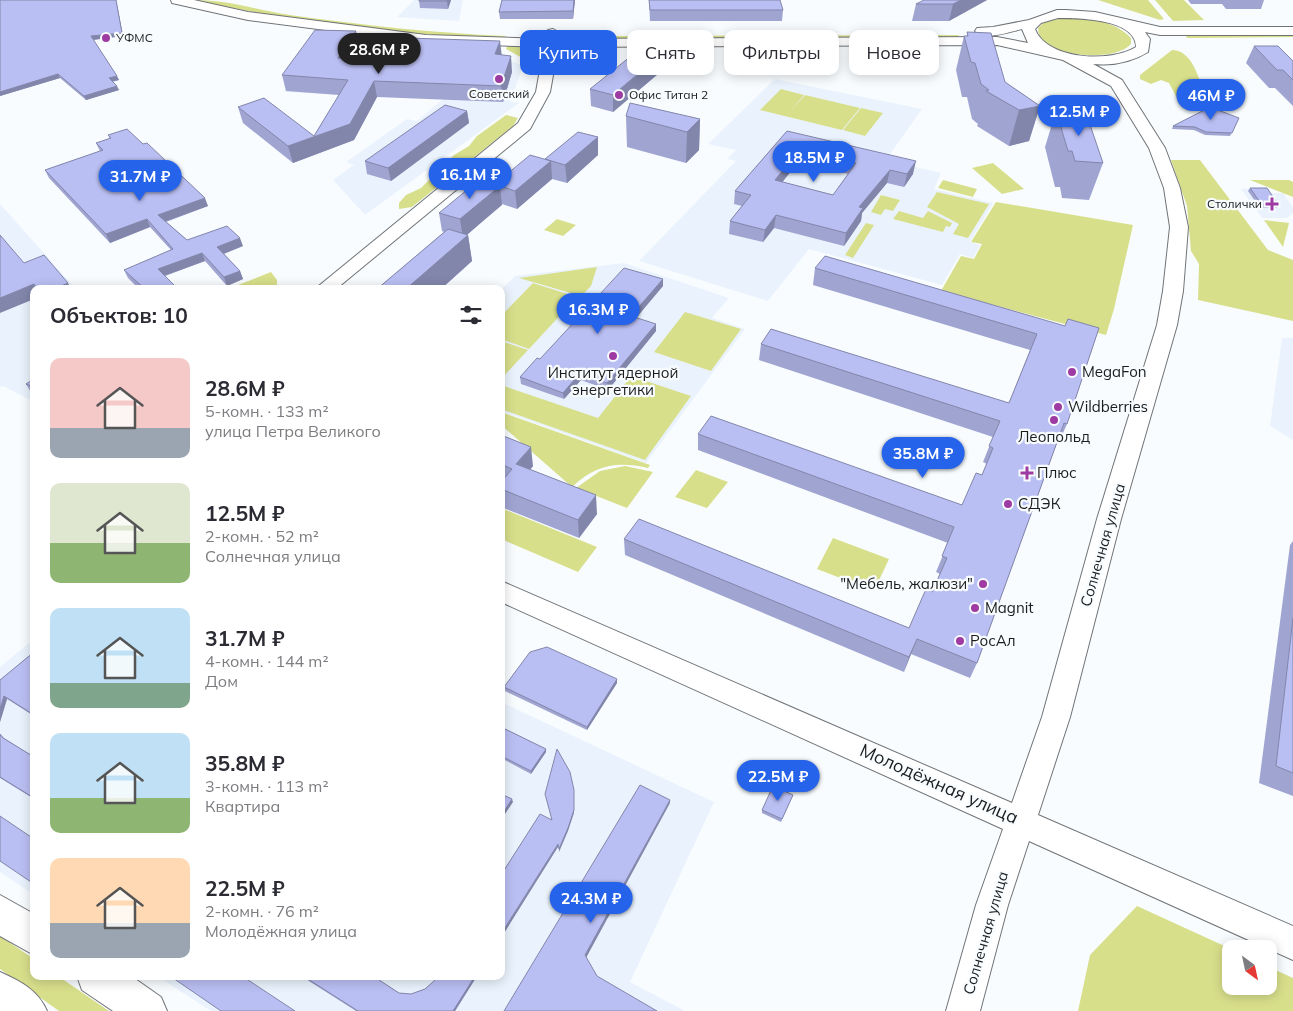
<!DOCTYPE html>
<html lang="ru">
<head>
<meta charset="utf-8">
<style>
	body { margin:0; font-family:Mulish,sans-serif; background:#f7f7f7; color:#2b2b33; height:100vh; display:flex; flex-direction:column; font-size:19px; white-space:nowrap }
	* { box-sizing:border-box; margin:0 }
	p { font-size:16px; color:#7c7c81 }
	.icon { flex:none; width:28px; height:28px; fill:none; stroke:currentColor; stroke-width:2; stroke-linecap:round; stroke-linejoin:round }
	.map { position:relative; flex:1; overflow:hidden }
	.sheet { position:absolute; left:30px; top:285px; width:475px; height:695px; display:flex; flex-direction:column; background:#fff; border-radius:10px; box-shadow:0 2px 12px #0003 }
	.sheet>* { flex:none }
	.top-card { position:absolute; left:520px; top:30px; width:475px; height:45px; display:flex; gap:10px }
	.needle { width:32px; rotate:147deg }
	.fabs { position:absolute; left:1222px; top:940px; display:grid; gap:10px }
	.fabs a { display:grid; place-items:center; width:55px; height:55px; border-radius:10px; background:#fff; box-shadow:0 2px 12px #0003; font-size:25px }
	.price { position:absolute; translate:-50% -42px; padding:0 11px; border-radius:18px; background:#2563eb; color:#fff; font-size:16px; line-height:32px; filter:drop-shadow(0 1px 2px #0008) }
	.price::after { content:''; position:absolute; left:50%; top:30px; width:15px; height:11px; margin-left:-8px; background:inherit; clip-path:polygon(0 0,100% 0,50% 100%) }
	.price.on { background:#222; color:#fff }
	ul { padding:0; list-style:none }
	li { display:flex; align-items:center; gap:15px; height:125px; padding:0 20px }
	li span { display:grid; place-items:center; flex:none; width:140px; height:100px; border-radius:10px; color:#555 }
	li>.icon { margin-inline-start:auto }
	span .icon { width:60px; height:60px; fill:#fffc; stroke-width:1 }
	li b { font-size:21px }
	h2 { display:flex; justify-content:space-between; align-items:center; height:60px; padding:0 20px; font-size:21px }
	.tag { padding:0 18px; border-radius:10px; background:#fff; box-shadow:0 2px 12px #0003; font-size:18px; line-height:45px }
	.tag.on { background:#2563eb; color:#fff }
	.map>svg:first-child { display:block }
	.built { fill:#eaf3fd }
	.green { fill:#d8df8b }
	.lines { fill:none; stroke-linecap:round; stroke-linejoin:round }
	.minor-casing { stroke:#717477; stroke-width:2 }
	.major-casing { stroke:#717477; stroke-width:2 }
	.minor { fill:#fff; fill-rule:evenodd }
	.major { fill:#fff; fill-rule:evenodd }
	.wall { fill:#a0a4d1; fill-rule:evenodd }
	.shaded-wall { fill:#8286aa }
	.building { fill:#babff3; stroke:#8286aa; fill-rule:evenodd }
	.poi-dot { fill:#9e3ba2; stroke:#f8fcff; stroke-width:2 }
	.labels { text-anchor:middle; stroke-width:4.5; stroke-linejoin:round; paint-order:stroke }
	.far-poi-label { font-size:12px; fill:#1b1c1d; stroke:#f8fcff; text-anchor:start }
	.poi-label { font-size:15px; fill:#1b1c1d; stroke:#f8fcff; text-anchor:start }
	.street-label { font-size:15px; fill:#1b1c1d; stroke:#f8fcff }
	.near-street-label { font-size:18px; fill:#1b1c1d; stroke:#f8fcff }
</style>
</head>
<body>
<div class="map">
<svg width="1293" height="1011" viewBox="0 0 1293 1011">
	<rect width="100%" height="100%" fill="#f8fcff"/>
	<path class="built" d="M414 0H463L459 21 397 17Z
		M318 42H341L429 52 498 55 523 66 510 102 519 103 365 215 333 180 354 165 346 162 407 119 417 121 443 99 284 92Z
		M775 79 922 109 886 160 941 173 934 189 993 203 970 242 980 245 973 258 960 254 942 285 809 249 768 301 639 261 736 161 727 159 736 150 708 144Z
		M1241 189H1266L1269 193H1283L1293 207V213L1287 218H1262Z
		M0 204 76 289H34V402L3 386 0 387Z
		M624 263 729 298 712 318 745 329 646 463 501 411V290L515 276Z
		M1282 338H1293V440L1270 426Z
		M34 639V895L0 872V667Z
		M501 702 714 802 630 982 685 1011H211L157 976H501Z"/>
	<path class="green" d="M196 0C227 0 258 10 290 15 362 25 433 33 506 36L504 38C401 36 297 23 196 0Z
		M1098 0H1148L1164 19 1160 20Z
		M1155 0H1184L1204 20 1173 21Z
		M1068 17C1091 20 1114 20 1131 38V44C1115 63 1038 58 1038 28L1044 22Z
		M1185 34H1293V37L1187 38Z
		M958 35 959 37 604 40 605 36Z
		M508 45 531 46 542 52 541 60 524 59 506 49Z
		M1172 50C1195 50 1200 86 1208 102H1179L1169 83 1161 80 1151 84 1140 79V75Z
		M781 89 804 95 789 112 805 95 860 108 842 130 760 110Z
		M861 108 883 113 865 136 843 130Z
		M506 115 518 118 513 126 412 207 399 209V203L406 195 421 188 454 155 469 146 477 136Z
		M1171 160H1200L1268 250 1293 260V321L1198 300 1199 264 1191 251 1187 206Z
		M993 163 1024 189 1002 194 972 168Z
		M943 180 977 189 973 197 938 188Z
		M1250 180H1289L1293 182V197Z
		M937 192 989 204 968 238 953 234 959 224 927 207Z
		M881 195 900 200 893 211 885 209 881 215 871 212Z
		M996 202 1133 225 1114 309 1106 335 941 291 961 256 974 259 982 244 971 242Z
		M899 211 923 218 928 211 952 223 950 227 946 226 943 232 893 219Z
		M557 219 576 225 563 236 544 230Z
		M1264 220 1289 223 1283 247Z
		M866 223 874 225 853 258 845 255Z
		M597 267 591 286 581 296 519 278Z
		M271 272 277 280V289L233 287Z
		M533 283 577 297 529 349 501 339V316Z
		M685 312 741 329 711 371 654 352Z
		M501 341 528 350 501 379Z
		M631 376 691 396 645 460 501 409V385L598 418Z
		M501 412 650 465 648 468C616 461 596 465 572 487L501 425Z
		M625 466 653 472 627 508 576 488 600 471Z
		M696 470 728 482 707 508 675 497Z
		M501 508 597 547 578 572 501 539Z
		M833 538 889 559 874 591 817 569Z
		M1137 906 1231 949V986H1269V967L1293 978V1011H1078L1090 955Z
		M0 936 34 959V976H58L109 1011H59L0 969Z"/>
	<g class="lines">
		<g class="minor-casing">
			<path id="minor" d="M171 0H194L248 12 426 35 545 39 548 30 553 29 560 33 559 39 997 37 1028 43 1022 29C1009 32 985 41 975 31L977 28 993 27 1029 20 1057 10H1066L1095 12 1160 27H1293V35H1160L1145 32 1150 39 1148 52C1132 62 1112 66 1093 64L1122 80 1165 148 1180 188 1188 227 1183 291 1177 325 1121 519 1070 717 1038 815 1293 926V960L1029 841 1008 905 980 1011H946L976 905 1003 829 501 602V581L1012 803 1042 717 1097 519 1157 325 1163 291 1170 227 1164 188 1149 148 1111 86 1063 60 997 45 558 47 550 92 530 129 336 289H315L518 123 536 92 544 47 426 43 248 20 172 3ZM1058 18C1079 18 1136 19 1136 47 1110 63 1047 60 1035 29L1041 23Z"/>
		</g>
		<g class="major-casing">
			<path id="major" d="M0 895 34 914V955L0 936Z
				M0 972C20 981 38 990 47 1011H0Z
				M77 976H131L161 997 167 1011H113L82 990Z"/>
		</g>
		<use href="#minor" class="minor"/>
		<use href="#major" class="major"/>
	</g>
	<path class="wall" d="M0 0H116L123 36 93 40 119 80 112 82 119 90 86 100 60 78 0 96Z
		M451 0 448 9 420 8 419 1Z
		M502 0H575L573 19H500L499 12Z
		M649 0 783 10 782 21H650Z
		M987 0 949 21H912L916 4Z
		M1188 0H1264L1261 9H1226L1222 4H1191Z
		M967 32 1005 82 1040 106 1029 141 1009 146 977 126 978 124 972 119 967 97H962L956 70 964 36H967Z
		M776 41 800 55 798 72H776L774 58Z
		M359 46 351 59 395 60 502 55 512 72 503 102 377 97 354 140 293 163 243 123 238 107 314 136 339 95 286 91 282 75Z
		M1254 46 1293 61V106L1275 88H1269L1246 63Z
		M658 74 613 112 591 106 590 89Z
		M467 111 469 123 391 181 367 174 365 161Z
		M1056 111 1103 163 1089 200 1062 198 1060 187H1055L1045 147Z
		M626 116 700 119 699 150 686 163 627 147Z
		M1239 118 1230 136 1205 135 1194 130 1172 129 1173 126Z
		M787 131 913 174 904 187 887 183 862 213 861 221 844 246 774 228 763 242 729 234 730 221 742 206 734 204 735 191ZM798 162 848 174 833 195 782 182Z
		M108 135 208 206 166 222 187 240 243 246 224 254 240 271 243 279 227 286 205 261 165 276 175 289H139L128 278 124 270 171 250 150 227 110 243 49 178 45 170 100 151 96 143 110 139Z
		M598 137V155L567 183 552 179 517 209 502 204 467 235H468L472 261 441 289H377L444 232 442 231 439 213 545 159Z
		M1250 188 1278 204 1277 208H1260L1248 191Z
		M815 268 1065 326 1067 424 1060 440H1058L977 663 970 678 911 654 904 672 625 555 624 539 909 628 932 592 940 574 936 572 948 543 698 450V434L962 505 982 475 987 464 983 462 993 437 759 360 761 344 1009 403 1030 350 813 285Z
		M663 279V286L636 317 656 331 608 390 581 380 564 399 521 384 520 377 540 359Z
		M34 379V395L32 394 26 384Z
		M501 435 533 466 530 470 597 514 579 538 501 507Z
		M1293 541V796L1259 783 1290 545Z
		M34 652V716L7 699 0 722V680Z
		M617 683 587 730 505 691 504 687Z
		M501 727 546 749V752L531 774 501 758Z
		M0 734 4 738 34 757V799L0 778Z
		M793 795 781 822 762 813V810Z
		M301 976H373L399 993 411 994 425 989 434 981 438 976H477L455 1011H356Z"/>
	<path class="shaded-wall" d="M116 0 123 36 92 40 91 36Z
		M447 0H451L448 9 447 1Z
		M574 0H575L573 19V11Z
		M961 0H987L949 21 953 4Z
		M356 31 359 46 342 74 338 58Z
		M500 41 502 57 495 54Z
		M511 56 512 72 503 102 501 86Z
		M658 57V74L613 112V95Z
		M58 74 60 78 0 96V92Z
		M117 76 119 80 110 82 109 78Z
		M374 81 377 97 354 140 293 163 288 146 350 124Z
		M117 86 119 90 86 100 84 96Z
		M1040 106 1029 141 1009 146 1019 110Z
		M467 111 469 123 391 181 388 168Z
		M700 119 699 150 686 163 687 132Z
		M598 137V155L567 183 565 165Z
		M800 149 798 162 774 193 775 180Z
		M551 161 552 179 517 209 515 191Z
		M916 161 913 174 904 187 907 174Z
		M890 170 887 183 862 213 861 221 844 246 846 233 859 207Z
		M500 186 502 205 463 238 460 219Z
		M205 198 208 206 161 223 158 215Z
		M776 215 774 228 763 242 765 230Z
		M147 219 150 227 110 243 106 234Z
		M468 235 472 261 441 289H406Z
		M240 238 243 246 220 255 217 247Z
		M202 253 205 261 161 277 158 269Z
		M240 271 243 279 227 286 224 277Z
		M663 279V286L632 323 631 316Z
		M68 283 71 289H54Z
		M34 284 36 289H34V299L0 313V298Z
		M174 285 175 289H164Z
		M656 324V331L608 390 607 383Z
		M580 373 581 380 564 399 563 393Z
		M531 447 533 466 519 483 516 464Z
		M596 495 597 514 579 538 578 520Z
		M917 639 911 654 904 672 909 657Z
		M617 679V683L587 730V727Z
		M4 696 7 699 0 722V709Z
		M546 749V752L531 774V771Z
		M574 793V813L568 831 559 852V849Z
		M512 799 513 802 501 820V816Z
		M670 800V803L586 958 585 955Z
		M558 844V847L501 938V934Z
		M475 976H477L455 1011H453Z"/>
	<path class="building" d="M0 0H116L122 33 91 36 117 76 109 78 117 86 84 96 58 74 0 92Z
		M419 0H447V1H419Z
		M502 0H574L573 11 499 12Z
		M649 0H780L783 10H650Z
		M924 0H961L953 4H916Z
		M315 30 356 31 338 58 395 60 408 38 500 41 495 54 511 56 501 86 374 81 350 124 288 146 238 107 264 98 314 136 348 80 282 75Z
		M967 32 991 33 1005 82 1040 106 1019 110 986 91 989 90 981 84 975 63 971 62 964 36H968Z
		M776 41H797L800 55H778Z
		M1254 46H1278L1293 61V80L1283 70H1277Z
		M636 52 658 57 613 95 590 89Z
		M630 103 700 119 687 132 626 116Z
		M445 105 467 111 388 168 365 161Z
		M1210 107 1239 118 1232 133 1206 132 1195 127 1173 126Z
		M1056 111 1086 113 1103 163 1075 161 1072 151H1068Z
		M127 129 143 144 147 143 205 198 158 215 187 240 227 226 240 238 217 247 240 271 224 277 202 253 158 269 174 285 164 289H145L124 270 173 249 147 219 106 234 45 170 103 150 96 143 111 138 108 135Z
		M787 131 916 161 907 174 890 170 859 207 863 208 846 233 776 215 765 230 730 221 751 195 735 191ZM800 149 856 163 833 195 775 180Z
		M578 132 598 137 565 165 545 159Z
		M530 155 551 161 515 191 495 184Z
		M479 180 500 186 460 219 439 213Z
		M1250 188H1267L1278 204 1262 205Z
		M448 229 468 235 406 289H377Z
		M0 235 24 263 44 255 68 283 54 289H38L34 284 0 298Z
		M825 256 1065 326 1068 319 1099 328 1067 424 1064 423 977 663 917 639 909 657 624 539 639 519 909 628 926 589 932 592 947 558 942 556 954 527 698 434 711 416 962 505 976 473 982 475 993 448 989 446 1000 421 761 344 771 329 1009 403 1037 334 815 268Z
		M624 268 663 279 631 316 656 324 607 383 580 373 563 393 520 377 537 358 540 359Z
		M34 379V387L26 384Z
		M501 435 531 447 516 464 596 495 578 520 501 489V482L512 469 501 464Z
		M1293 618V773L1276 766Z
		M547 647 617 679 587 727 504 687 530 652Z
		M34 652V715L4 696 0 709V680Z
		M501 727 546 749 531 771 501 756Z
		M0 734 3 738 34 757V798L0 777Z
		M557 749 570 772 574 790V810L568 828 559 849 558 844 501 934V875L540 814 552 820 545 794Z
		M640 785 670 800 585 955 597 976 657 1011H504Z
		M773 786 793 795 782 819 762 810Z
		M501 794 512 799 501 816Z
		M0 816 34 839V884L0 861Z
		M170 976H242L295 1011H221Z
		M303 976H373L399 993 411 994 425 989 434 981 438 976H475L453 1011H358Z"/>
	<g class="poi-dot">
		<circle cx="106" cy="38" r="5"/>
		<circle cx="499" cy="79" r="5"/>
		<circle cx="619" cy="95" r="5"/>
		<path d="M1269.5 196.5h5v5h5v5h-5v5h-5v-5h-5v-5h5z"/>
		<circle cx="613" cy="356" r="5"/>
		<circle cx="1072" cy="372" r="5"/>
		<circle cx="1058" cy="407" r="5"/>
		<circle cx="1054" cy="420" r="5"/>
		<path d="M1024.5 465.5h5v5h5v5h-5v5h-5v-5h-5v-5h5z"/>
		<circle cx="1008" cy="504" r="5"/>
		<circle cx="983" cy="584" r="5"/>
		<circle cx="975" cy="608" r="5"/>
		<circle cx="960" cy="641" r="5"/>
	</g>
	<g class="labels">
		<g class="far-poi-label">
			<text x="116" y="42">УФМС</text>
			<text x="499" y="98" text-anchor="middle">Советский</text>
			<text x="629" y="99">Офис Титан 2</text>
			<text x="1262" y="208" text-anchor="end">Столички</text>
		</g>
		<g class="poi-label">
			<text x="1082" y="377">MegaFon</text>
			<text x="613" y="378" text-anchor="middle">Институт ядерной<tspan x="613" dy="17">энергетики</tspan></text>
			<text x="1068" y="412">Wildberries</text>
			<text x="1054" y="442" text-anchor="middle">Леопольд</text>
			<text x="1037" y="478">Плюс</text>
			<text x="1018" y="509">СДЭК</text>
			<text x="973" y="589" text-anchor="end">"Мебель, жалюзи"</text>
			<text x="985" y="613">Magnit</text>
			<text x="970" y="646">РосАл</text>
		</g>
		<g class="street-label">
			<text transform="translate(1103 545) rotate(-74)" y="5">Солнечная улица</text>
			<text transform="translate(986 933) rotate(-74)" y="5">Солнечная улица</text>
		</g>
		<g class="near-street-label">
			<text transform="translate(939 784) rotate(24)" y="6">Молодёжная улица</text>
		</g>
	</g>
</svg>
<div class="fabs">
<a><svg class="needle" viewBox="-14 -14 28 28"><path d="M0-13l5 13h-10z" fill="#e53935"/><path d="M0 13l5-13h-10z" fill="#7c7c81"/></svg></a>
</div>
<b class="price on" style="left:379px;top:75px">28.6M ₽</b>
<b class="price" style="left:1211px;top:121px">46M ₽</b>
<b class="price" style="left:1079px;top:137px">12.5M ₽</b>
<b class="price" style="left:814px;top:183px">18.5M ₽</b>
<b class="price" style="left:470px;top:200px">16.1M ₽</b>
<b class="price" style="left:140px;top:202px">31.7M ₽</b>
<b class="price" style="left:598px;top:335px">16.3M ₽</b>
<b class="price" style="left:923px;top:479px">35.8M ₽</b>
<b class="price" style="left:778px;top:802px">22.5M ₽</b>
<b class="price" style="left:591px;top:924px">24.3M ₽</b>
<div class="top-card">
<a class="tag on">Купить</a>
<a class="tag">Снять</a>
<a class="tag">Фильтры</a>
<a class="tag">Новое</a>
</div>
<section class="sheet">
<h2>Объектов: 10<svg class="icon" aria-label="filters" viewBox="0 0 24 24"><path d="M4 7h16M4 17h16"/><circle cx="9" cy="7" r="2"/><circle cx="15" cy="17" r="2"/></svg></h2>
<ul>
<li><span style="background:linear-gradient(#f6c9c9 70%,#9aa5b1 0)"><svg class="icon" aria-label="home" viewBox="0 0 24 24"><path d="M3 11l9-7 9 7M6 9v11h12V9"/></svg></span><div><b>28.6M ₽</b><p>5-комн. · 133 m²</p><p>улица Петра Великого</p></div></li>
<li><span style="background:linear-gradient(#dfe7d0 60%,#8fb573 0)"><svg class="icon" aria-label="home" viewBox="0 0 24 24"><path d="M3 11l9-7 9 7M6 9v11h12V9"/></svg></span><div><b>12.5M ₽</b><p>2-комн. · 52 m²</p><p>Солнечная улица</p></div></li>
<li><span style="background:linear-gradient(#bfe0f5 75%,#7fa58c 0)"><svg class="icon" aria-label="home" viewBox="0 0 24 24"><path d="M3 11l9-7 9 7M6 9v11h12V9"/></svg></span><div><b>31.7M ₽</b><p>4-комн. · 144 m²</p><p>Дом</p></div></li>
<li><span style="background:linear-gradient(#bfe0f5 65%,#8fb573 0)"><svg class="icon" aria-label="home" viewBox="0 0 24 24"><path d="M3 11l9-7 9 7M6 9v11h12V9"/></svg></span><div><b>35.8M ₽</b><p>3-комн. · 113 m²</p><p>Квартира</p></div></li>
<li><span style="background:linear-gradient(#ffd9b3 65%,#9aa5b1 0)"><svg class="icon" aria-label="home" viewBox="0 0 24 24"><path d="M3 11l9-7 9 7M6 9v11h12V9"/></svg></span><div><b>22.5M ₽</b><p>2-комн. · 76 m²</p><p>Молодёжная улица</p></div></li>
</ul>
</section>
</div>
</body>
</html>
